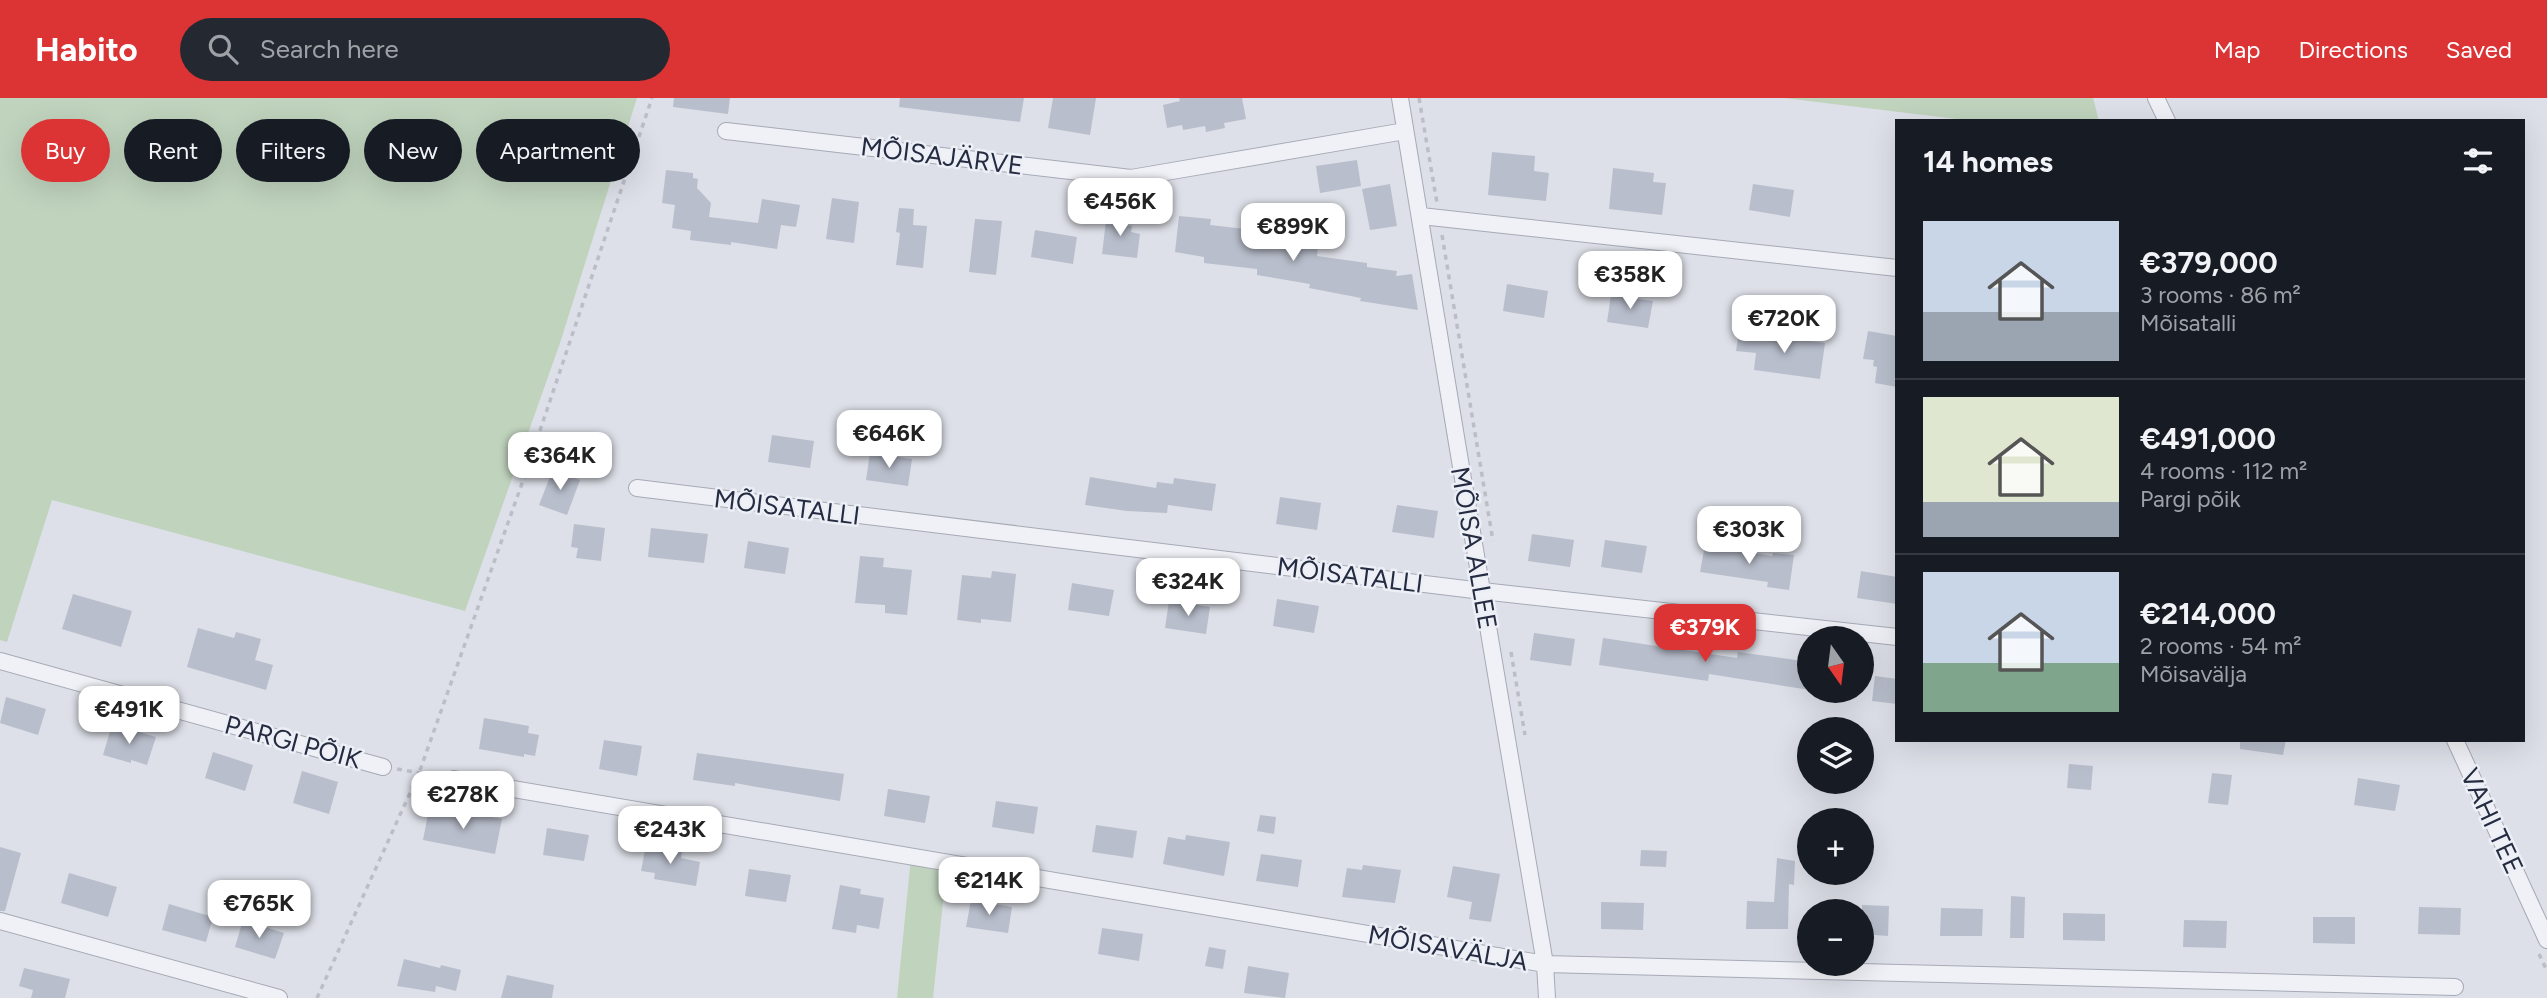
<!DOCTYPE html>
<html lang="en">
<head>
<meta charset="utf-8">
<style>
	body { margin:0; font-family:Figtree,sans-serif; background:#242831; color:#f1f3f6; height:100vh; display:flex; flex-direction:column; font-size:26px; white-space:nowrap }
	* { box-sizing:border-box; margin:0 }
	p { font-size:23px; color:#9ea1a6 }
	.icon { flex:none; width:38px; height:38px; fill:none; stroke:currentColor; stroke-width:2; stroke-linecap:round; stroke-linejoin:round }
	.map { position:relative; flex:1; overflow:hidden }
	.sheet { position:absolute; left:1895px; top:21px; width:630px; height:623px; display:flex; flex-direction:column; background:#171b24; border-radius:0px; box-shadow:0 7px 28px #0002 }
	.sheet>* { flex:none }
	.banner { position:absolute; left:21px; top:21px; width:665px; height:63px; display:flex; gap:14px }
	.needle { width:46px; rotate:166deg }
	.fabs { position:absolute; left:1797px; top:528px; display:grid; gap:14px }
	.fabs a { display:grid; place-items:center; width:77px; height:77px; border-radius:50%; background:#171b24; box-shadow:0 7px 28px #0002; font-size:35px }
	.price { position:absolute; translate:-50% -60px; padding:0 16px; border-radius:14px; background:#fff; color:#222; font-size:23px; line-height:46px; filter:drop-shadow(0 2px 4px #0008) }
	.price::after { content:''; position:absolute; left:50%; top:42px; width:21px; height:16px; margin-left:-10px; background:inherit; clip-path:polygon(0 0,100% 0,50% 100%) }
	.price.on { background:#dc3335; color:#fff }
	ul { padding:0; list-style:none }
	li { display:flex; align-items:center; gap:21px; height:175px; padding:0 28px }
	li+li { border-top:2px solid #363941 }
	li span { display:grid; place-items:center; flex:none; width:196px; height:140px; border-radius:0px; color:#555 }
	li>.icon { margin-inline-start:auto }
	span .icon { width:84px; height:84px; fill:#fffc; stroke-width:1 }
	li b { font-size:30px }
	h2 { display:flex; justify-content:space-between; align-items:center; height:84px; padding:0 28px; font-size:30px }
	.tag { padding:0 24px; border-radius:32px; background:#171b24; box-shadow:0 7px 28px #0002; font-size:24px; line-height:63px }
	.tag.on { background:#dc3335; color:#fff }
	header { display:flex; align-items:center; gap:42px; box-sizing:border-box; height:98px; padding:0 35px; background:#dc3335; color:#fff }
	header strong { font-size:33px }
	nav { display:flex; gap:38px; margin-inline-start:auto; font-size:24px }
	.search { width:490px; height:63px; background:#242831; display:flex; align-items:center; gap:18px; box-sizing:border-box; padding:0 24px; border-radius:38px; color:#9ea1a6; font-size:26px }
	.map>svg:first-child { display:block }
	.green { fill:#bfd3bd }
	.building { fill:#b9becc }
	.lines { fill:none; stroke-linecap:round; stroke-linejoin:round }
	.minor-casing { stroke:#a6aab6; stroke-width:18 }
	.path { stroke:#bbbec7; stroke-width:3.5; stroke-dasharray:5 5; stroke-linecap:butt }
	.minor { stroke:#f0f1f6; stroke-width:16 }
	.labels { text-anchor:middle; stroke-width:5; stroke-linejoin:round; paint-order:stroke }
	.street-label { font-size:26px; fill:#252b41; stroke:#eceff6 }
</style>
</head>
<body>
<header>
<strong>Habito</strong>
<div class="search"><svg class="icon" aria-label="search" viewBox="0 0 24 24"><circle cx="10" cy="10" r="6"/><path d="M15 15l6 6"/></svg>Search here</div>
<nav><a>Map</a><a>Directions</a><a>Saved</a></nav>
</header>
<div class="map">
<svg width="2547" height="900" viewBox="0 0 2547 900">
	<rect width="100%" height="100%" fill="#dde0e8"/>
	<path class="green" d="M0 0H637L560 245 465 513 52 402 7 544 0 542Z
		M1784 0H2093L2099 23H1973Z
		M911 759 947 765 933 900H897Z"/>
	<path class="building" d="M674 0H730L728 16 673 9Z
		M900 0H1024L1020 24 899 9Z
		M1053 0H1096L1090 37 1048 30Z
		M1179 0H1242L1246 21 1224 25 1225 30 1206 34 1205 28 1183 32 1182 27 1167 30 1163 7 1180 3Z
		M1492 54 1535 58 1534 73 1549 75 1546 103 1488 97Z
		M1357 62 1361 88 1320 95 1316 68Z
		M1613 70 1654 75 1653 84 1666 85 1662 117 1609 111Z
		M666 72 693 75V80L698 81 697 90 711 105 709 119 758 125 762 101 800 107 796 129 781 127 777 151 731 144V147L690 142 691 133 672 130 675 107 662 105Z
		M1390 86 1397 128 1370 132 1362 91Z
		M1753 86 1794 92 1790 119 1749 112Z
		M832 100 859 104 854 145 826 141Z
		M899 110 914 111 913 127 927 128 923 170 896 167 900 135 896 134Z
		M1107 115 1125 117 1123 127 1132 128 1131 134 1140 136 1137 160 1102 156Z
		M1179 118 1211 121 1210 127 1263 133 1262 142 1318 150 1317 158 1367 165V169L1397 173 1396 178 1412 176 1418 212 1360 203 1361 200 1309 190 1310 186 1257 177V171L1204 165V159L1175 154Z
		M975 121 1002 123 996 177 969 174Z
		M1035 132 1077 139 1073 166 1031 159Z
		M1507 186 1548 193 1544 220 1503 213Z
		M1611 197 1653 203 1648 230 1607 224Z
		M1868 233 1897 238V289L1875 285 1877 269 1873 268 1874 262 1863 261Z
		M1739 234 1825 245 1820 281 1754 272 1756 255 1736 253Z
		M772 337 814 343 810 370 768 364Z
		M870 355 912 361 908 388 866 382Z
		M553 371 580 382 567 417 539 407Z
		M1090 379 1156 390 1157 384 1173 386 1174 380 1216 386 1212 413 1168 407 1167 415 1127 413 1085 407Z
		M1280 399 1321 405 1317 432 1276 426Z
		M1397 407 1438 413 1434 440 1392 434Z
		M574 426 605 430 601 463 576 460 578 450 571 449Z
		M651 430 708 436 704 465 648 459Z
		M1532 436 1574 442 1570 469 1528 463Z
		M1605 442 1647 448 1642 475 1601 469Z
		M748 443 789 450 785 476 744 470Z
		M1705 447 1772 458 1773 455 1794 457 1789 492 1767 489 1768 484 1700 474Z
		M860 458 884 460 883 469 912 472 907 517 885 515V507L855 505Z
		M992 473 1016 476 1011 524 981 521V525L957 522 962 477 991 480Z
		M1861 473 1897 479V506L1857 500Z
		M1072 485 1114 492 1109 518 1068 512Z
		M73 496 132 513 121 549 62 531Z
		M1277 501 1319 508 1314 535 1273 528Z
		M1169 503 1210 509 1206 536 1165 530Z
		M198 530 234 540 236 534 261 541 255 562 273 567 266 592 187 569Z
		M1534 535 1575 541 1571 568 1530 562Z
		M1603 540 1737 560 1738 554 1810 564V592L1709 576 1708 583 1599 567Z
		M1875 578 1897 581V606L1872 603Z
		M6 599 46 611 38 637 0 625Z
		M484 620 529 628 528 635 539 637 535 658 524 656V659L479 651Z
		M123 629 156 639 147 667 131 662V665L103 657 111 630 122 633Z
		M604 642 642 648 637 678 599 671Z
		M2240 642H2286L2283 657 2240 651Z
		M213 654 253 667 245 693 205 680Z
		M697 655 844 676 840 703 751 688 735 685V688L693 682Z
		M2069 666 2093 668 2091 692 2067 690Z
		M302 673 338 684 329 716 293 705Z
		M2212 675 2232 677 2228 707 2208 705Z
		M2358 680 2400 687 2395 713 2354 707Z
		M888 691 930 698 925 725 884 718Z
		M996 703 1038 709 1034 736 992 729Z
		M429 711 458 717 459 713 502 721 495 756 423 742Z
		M1260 717 1276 719 1274 736 1257 733Z
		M1096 727 1137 733 1133 760 1092 754Z
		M547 730 589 737 584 763 543 757Z
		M1186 737 1230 744 1224 778 1163 766 1168 739 1185 742Z
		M646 747 682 754 681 760 700 764 696 788 654 781 655 775 641 773Z
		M0 749 21 755 5 813H0Z
		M1641 752 1667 753 1666 769 1640 768Z
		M1261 756 1302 762 1298 789 1256 783Z
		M1777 760 1795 763 1794 787 1789 786 1788 831H1746L1747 803 1774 804Z
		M1363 767 1401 772 1395 805 1342 799 1347 770 1362 772Z
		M1453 768 1500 776 1491 824 1469 821 1472 804 1447 799Z
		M749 771 791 777 786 804 745 798Z
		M69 775 117 789 108 819 61 805Z
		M840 787 861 791 860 796 884 800 879 831 857 827 856 835 832 831Z
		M2011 798 2025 799 2024 840H2010Z
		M971 802 1012 809 1008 835 966 829Z
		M1601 804 1644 805 1643 832 1601 831Z
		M169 806 213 819 206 844 162 832Z
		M1862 807 1889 808 1888 838 1862 836Z
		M2419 809 2461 810 2460 837 2418 836Z
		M1941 810 1983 811 1982 838H1940Z
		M2063 815 2105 816V843L2063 842Z
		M2313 819H2355V846L2313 845Z
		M243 822 284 835 275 861 235 849Z
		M2184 822 2227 823 2226 850 2183 849Z
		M1102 830 1143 836 1139 863 1098 856Z
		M1209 849 1226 852 1223 871 1205 868Z
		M404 861 440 870 441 867 461 872 456 893 436 888 435 894 397 888Z
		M1248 868 1289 875 1285 900 1244 895Z
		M24 870 70 881 65 900H31L33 892 19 888Z
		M507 877 554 887 552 900H501Z"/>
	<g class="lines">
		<g class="minor-casing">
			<path id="minor" d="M1400 0C1447 289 1496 577 1545 866L1547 900
				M2156 0 2167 23
				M726 33 1131 80 1405 33
				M1421 118 1897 170
				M637 390 1482 493 1897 539
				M0 563 383 669
				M2455 642 2547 842
				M454 681 1545 866 2455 889
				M0 823 279 900"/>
		</g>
		<path class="path" d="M1419 0 1437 105
			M1442 137 1493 443
			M1511 554 1525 637
			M397 671 438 678
			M2539 856 2547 873
			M317 900 419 675 525 377 652 0"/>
		<use href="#minor" class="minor"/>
	</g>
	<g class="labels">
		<g class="street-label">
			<text transform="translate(942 58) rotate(7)" y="9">MÕISAJÄRVE</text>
			<text transform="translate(787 409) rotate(7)" y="9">MÕISATALLI</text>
			<text transform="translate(1474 450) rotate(80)" y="9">MÕISA ALLEE</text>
			<text transform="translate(1350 477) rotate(7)" y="9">MÕISATALLI</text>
			<text transform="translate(293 644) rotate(15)" y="9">PARGI PÕIK</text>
			<text transform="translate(2492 723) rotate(65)" y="9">VAHI TEE</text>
			<text transform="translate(1448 850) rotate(10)" y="9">MÕISAVÄLJA</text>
		</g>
	</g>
</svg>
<div class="fabs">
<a><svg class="needle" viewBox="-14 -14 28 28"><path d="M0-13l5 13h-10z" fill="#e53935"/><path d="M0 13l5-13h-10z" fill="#9ea1a6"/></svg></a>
<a><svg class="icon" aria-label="layers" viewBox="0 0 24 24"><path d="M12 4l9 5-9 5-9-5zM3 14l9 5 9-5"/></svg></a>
<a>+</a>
<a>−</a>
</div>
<b class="price" style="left:1120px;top:140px">€456K</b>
<b class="price" style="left:1293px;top:165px">€899K</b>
<b class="price" style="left:1630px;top:213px">€358K</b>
<b class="price" style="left:1784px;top:257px">€720K</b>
<b class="price" style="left:889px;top:372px">€646K</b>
<b class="price" style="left:560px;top:394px">€364K</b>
<b class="price" style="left:1749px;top:468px">€303K</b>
<b class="price" style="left:1188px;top:520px">€324K</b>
<b class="price on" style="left:1705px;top:566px">€379K</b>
<b class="price" style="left:129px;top:648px">€491K</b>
<b class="price" style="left:463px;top:733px">€278K</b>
<b class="price" style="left:670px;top:768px">€243K</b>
<b class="price" style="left:989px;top:819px">€214K</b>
<b class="price" style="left:259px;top:842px">€765K</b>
<div class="banner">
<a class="tag on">Buy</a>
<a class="tag">Rent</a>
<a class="tag">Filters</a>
<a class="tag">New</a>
<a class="tag">Apartment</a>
</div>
<section class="sheet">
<h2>14 homes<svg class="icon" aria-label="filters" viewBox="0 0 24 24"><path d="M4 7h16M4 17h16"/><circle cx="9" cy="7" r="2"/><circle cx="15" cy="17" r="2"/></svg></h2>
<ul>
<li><span style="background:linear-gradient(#c9d6e8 65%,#9aa5b1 0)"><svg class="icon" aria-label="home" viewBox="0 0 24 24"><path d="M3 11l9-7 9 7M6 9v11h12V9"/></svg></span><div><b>€379,000</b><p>3 rooms · 86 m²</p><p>Mõisatalli</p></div></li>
<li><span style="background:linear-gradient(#dfe7d0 75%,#9aa5b1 0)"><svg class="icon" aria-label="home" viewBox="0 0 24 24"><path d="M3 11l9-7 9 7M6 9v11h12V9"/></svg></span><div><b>€491,000</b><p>4 rooms · 112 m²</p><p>Pargi põik</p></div></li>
<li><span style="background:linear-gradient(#c9d6e8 65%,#7fa58c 0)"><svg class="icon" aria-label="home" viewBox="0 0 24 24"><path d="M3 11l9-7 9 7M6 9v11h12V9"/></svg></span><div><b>€214,000</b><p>2 rooms · 54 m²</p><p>Mõisavälja</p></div></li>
</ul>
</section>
</div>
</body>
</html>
